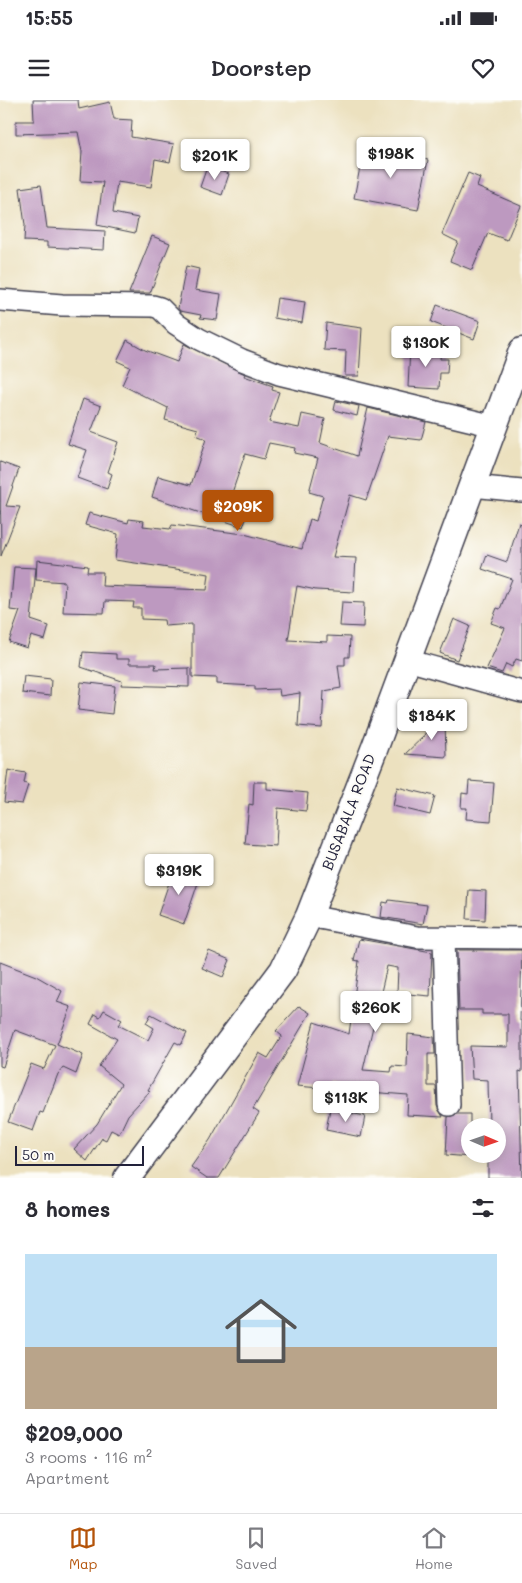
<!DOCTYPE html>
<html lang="en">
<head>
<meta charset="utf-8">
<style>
	body { margin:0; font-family:Mali,sans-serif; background:#f2f2f3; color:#2b2b33; height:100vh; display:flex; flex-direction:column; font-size:19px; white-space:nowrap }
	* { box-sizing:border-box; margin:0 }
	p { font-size:16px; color:#7c7c81 }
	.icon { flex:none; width:28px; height:28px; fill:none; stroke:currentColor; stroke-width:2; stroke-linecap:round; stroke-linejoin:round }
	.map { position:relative; height:1078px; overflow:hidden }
	.drawer { display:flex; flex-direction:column; background:#fff; flex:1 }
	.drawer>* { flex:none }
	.needle { width:32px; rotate:92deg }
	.tools { position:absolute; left:461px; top:1018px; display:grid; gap:10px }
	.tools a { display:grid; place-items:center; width:45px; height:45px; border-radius:50%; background:#fff; box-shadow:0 2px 12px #0003; font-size:25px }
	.scale { position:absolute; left:15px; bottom:12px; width:129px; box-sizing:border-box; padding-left:5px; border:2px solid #22223b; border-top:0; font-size:14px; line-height:18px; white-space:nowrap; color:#22223b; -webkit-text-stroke:4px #fdfcf7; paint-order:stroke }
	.price { position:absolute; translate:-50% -42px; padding:0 11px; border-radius:5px; background:#fff; color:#222; font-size:16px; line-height:32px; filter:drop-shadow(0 1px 2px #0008) }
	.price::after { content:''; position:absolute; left:50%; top:30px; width:15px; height:11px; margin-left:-8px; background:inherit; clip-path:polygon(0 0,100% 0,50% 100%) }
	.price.selected { background:#b45309; color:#fff }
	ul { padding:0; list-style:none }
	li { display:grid; align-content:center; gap:10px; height:265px; padding:0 25px }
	li span { display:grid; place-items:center; height:155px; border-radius:0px; color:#555 }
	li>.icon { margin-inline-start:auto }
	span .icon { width:90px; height:90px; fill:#fffc; stroke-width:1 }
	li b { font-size:21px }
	h2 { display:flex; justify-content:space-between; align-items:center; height:60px; padding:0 25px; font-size:21px }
	.status { display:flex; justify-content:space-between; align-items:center; height:35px; padding:0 25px; background:#fff; direction:ltr }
	.status svg { height:14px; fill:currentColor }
	header { display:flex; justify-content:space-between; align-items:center; height:65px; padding:0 25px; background:#fff; font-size:22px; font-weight:600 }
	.tabs { display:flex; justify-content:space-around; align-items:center; height:70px; border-top:1px solid #e1e1e2; background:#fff; font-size:14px; color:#7c7c81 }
	.tabs a { display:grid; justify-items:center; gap:2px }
	.tabs .selected { color:#b45309 }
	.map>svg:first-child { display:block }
	.building { fill:#bd99c0 }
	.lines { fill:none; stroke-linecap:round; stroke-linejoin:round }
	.minor-casing { stroke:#403f4f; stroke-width:24 }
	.tertiary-casing { stroke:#403f4f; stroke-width:29 }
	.minor { stroke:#fff; stroke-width:21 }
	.tertiary { stroke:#fff; stroke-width:26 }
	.labels { text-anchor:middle; stroke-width:4.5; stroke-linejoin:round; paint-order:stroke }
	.street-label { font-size:15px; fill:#22223b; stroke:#fdfcf7 }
</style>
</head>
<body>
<div class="status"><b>15:55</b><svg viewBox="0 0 49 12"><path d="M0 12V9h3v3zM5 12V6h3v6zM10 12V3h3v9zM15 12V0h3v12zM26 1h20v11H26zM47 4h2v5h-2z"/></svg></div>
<header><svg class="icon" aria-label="menu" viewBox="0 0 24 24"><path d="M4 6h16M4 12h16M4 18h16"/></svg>Doorstep<svg class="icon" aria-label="heart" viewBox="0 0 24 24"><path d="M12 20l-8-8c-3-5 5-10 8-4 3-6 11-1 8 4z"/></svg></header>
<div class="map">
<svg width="522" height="1078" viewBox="0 0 522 1078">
	<rect width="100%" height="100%" fill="#fdfcf7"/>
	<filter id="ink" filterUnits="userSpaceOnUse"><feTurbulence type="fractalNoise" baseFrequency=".02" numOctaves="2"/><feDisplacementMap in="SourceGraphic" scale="10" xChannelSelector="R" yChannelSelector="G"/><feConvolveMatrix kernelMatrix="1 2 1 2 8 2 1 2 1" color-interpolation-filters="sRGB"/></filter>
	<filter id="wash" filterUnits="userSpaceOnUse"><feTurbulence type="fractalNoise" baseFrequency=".0096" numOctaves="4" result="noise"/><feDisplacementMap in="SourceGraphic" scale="20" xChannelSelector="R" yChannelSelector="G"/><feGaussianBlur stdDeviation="1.12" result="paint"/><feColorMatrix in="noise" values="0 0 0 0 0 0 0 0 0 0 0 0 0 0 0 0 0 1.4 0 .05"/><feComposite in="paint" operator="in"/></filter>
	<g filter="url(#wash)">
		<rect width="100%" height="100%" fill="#ece1bf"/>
		<g id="blocks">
			<path class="building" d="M33 0H78L79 9 110 2 114 19 132 20 131 37 174 44 170 62 155 59 151 87 117 82 113 113 138 118 135 133 97 125 103 82 80 81 82 52 78 32 16 34V21H34Z
				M364 47 428 60 418 110 354 98Z
				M207 67 229 74 222 95 200 87Z
				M468 73 480 78 477 87 521 106 507 140 488 133 472 170 450 161 458 142 442 134Z
				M41 85 47 128 105 131 104 150 47 147V142L24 141 25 125 20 88Z
				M152 136 170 143 150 193H129Z
				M186 166 199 169 195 190 221 194 217 220 200 218 201 215 180 211 178 208Z
				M277 198 305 202 302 223 274 218Z
				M437 205 480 221 474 239 431 222Z
				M326 223 362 228 359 276H345L346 251 324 250Z
				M127 240 145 250 177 262 184 244 245 274 244 276 273 286 272 290 279 292 269 322 299 328 302 314 325 319 320 343 357 356 368 308 426 322 421 340 388 336 366 400 350 395 333 457 356 458 354 492 316 490 297 486 288 540 327 542V536L350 537 349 557H345V565H338L341 588 324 591 322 628 298 626 300 593 280 596 279 589 255 590V586L217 584V578L192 577V524L165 526 164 520 141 519V508H133L134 502 105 501 104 513 63 512 65 482 36 480 37 460 88 466 87 472H103L102 486 207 490 209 474 115 460 118 434 85 425 89 413 128 423 129 419 144 421 143 426 170 429 172 425 244 434 302 449 310 419 316 421 323 396 309 392 318 358 294 353 295 348 269 343 264 359 245 354 231 396 251 403 243 427 152 397 158 376 191 385 206 339 196 335 198 329 165 320 168 308 122 285 130 267 117 261Z
				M410 248 441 250 440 259H448L447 273H440L439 289 408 287Z
				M83 299 101 306 91 332 118 342 108 372 112 374 107 389 77 378 87 350 68 344Z
				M336 301 359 306 357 316 334 310Z
				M0 362 19 369 6 406 20 407 1 456Z
				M519 423 522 424V561L516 559 512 567 506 564 502 573 487 568 505 528 491 523 497 508 500 509 512 479 482 469 487 455 507 462Z
				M14 467 36 468 31 520 49 526 45 540 31 536 27 548 9 542 20 511 10 510Z
				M342 502 364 503 363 527 340 526Z
				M454 519 470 526 457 560 440 553Z
				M83 552 116 554V559H129V564H156L155 569 189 568V587L121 585 122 581 81 567Z
				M24 576 51 579 50 596 22 593Z
				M81 582 115 586 112 614 78 610Z
				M430 619 445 621 446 657 405 654 423 637 430 625Z
				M8 670 26 673 24 683 28 685 22 704 4 702Z
				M469 681 494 683 491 721 466 719 467 708H461L462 693 468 694Z
				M254 682H267V689L308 693 306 711 278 708 276 746 245 744 249 704 253 705Z
				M397 687 435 696 430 715 393 706Z
				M174 768 200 777 184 824 158 815Z
				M469 790 486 791 485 820 467 819Z
				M389 800 427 805 423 824 381 817 383 802 388 803Z
				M359 839 432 852 430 896 397 893 398 868 387 866 363 970 391 972 392 966 407 967 408 934 434 937 435 954H428V986H436L437 1006 443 1017 407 1015 408 995 356 991V989L333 983 331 989 297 986 314 922 349 934 359 861 354 860Z
				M457 850H522L520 921H522V972L519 971 522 1078H488V1054H498V1026H489L488 980 472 979 470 946 508 947V914H482V910H459Z
				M209 851 230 860 223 877 202 868Z
				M0 862 36 876 62 891 57 902 71 907 57 944 83 955 76 974 63 968 58 974 43 1013 40 1012 33 1031 8 1022 31 964 44 969 55 945 15 930 3 967 0 966Z
				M299 906 310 913 253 1009 259 1013 219 1078H207L191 1067 210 1040 259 953 268 958 282 936 276 931Z
				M104 910 122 920 118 925 148 940 154 928 146 923 151 914 187 933 181 945 175 942 148 990 150 991 128 1015 119 1034 111 1030 106 1040 102 1038 87 1061 74 1049 97 1024 121 984 99 966 117 939 90 924 95 914 100 917Z
				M330 1009 365 1016 361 1037 326 1030Z
				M457 1014H470V1057L446 1055 448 1017Z"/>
		</g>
	</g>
	<g filter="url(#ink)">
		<use href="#blocks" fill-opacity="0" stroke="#403f4f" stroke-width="1"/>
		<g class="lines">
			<g class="minor-casing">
				<path id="minor" d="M0 200 62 205 153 206 160 208 176 224 199 239 242 260 279 274 494 326
					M472 386 522 391
					M407 560 522 592
					M309 816 417 837 522 838
					M444 837 449 1005"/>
			</g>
			<g class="tertiary-casing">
				<path id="tertiary" d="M127 1078 283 870 309 816 375 647 522 251"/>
			</g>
			<use href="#minor" class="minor"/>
			<use href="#tertiary" class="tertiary"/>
		</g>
	</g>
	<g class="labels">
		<g class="street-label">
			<text transform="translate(349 712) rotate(-69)" y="5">BUSABALA ROAD</text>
		</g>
	</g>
</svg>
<div class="tools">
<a><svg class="needle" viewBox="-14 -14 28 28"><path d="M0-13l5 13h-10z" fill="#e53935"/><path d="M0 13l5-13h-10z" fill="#7c7c81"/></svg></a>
</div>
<div class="scale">50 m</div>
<b class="price" style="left:391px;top:79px">$198K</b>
<b class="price" style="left:215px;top:81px">$201K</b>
<b class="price" style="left:426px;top:268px">$130K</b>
<b class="price selected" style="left:238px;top:432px">$209K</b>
<b class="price" style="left:432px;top:641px">$184K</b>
<b class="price" style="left:179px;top:796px">$319K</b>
<b class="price" style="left:376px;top:933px">$260K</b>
<b class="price" style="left:346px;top:1023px">$113K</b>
</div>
<section class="drawer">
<h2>8 homes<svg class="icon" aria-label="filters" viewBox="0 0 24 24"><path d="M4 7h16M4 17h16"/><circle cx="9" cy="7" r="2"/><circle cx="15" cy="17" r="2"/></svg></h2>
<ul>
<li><span style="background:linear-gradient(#bfe0f5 60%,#b9a48a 0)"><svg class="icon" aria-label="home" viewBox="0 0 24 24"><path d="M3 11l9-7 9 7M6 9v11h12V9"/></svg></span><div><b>$209,000</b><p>3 rooms · 116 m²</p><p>Apartment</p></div></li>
</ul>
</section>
<nav class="tabs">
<a class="selected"><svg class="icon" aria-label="map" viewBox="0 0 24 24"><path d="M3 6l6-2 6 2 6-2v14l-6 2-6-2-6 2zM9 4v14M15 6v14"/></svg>Map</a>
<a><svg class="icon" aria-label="saved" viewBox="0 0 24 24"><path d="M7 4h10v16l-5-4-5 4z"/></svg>Saved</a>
<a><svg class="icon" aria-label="home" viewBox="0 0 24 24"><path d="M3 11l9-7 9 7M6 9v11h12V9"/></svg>Home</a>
</nav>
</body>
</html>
